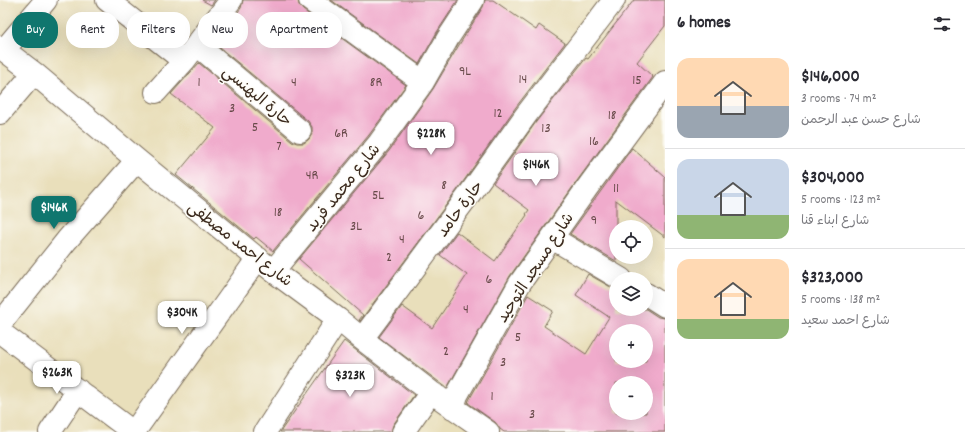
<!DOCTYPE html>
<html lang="en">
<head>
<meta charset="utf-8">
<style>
	body { margin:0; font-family:Dekko,"Playpen Sans Arabic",sans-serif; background:#f7f7f7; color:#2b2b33; height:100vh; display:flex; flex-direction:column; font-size:15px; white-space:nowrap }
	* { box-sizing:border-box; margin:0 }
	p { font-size:13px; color:#7c7c81 }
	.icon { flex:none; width:22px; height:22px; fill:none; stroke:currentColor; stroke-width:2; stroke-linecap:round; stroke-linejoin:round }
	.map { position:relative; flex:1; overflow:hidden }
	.sheet { display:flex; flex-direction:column; background:#fff; width:300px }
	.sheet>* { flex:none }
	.top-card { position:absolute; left:12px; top:12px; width:380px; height:36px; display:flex; gap:8px }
	.controls { position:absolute; left:609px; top:220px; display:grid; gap:8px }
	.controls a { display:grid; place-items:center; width:44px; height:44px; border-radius:50%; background:#fff; box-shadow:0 4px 16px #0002; font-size:20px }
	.price { position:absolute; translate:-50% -34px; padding:0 9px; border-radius:8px; background:#fff; color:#222; font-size:13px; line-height:26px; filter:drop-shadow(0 1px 2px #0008) }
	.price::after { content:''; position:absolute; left:50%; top:24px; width:12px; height:9px; margin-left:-6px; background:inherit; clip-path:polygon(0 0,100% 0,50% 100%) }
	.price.current { background:#0f766e; color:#fff }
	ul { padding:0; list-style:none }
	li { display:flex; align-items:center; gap:12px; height:100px; padding:0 12px }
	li+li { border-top:1px solid #e1e1e2 }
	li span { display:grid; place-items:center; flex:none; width:112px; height:80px; border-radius:12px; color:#555 }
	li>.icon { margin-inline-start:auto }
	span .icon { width:48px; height:48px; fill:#fffc; stroke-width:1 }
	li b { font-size:17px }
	h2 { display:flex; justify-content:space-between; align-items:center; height:48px; padding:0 12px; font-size:17px }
	.pill { padding:0 14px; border-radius:16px; background:#fff; box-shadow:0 4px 16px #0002; font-size:14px; line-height:36px }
	.pill.current { background:#0f766e; color:#fff }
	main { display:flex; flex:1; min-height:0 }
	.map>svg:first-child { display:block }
	.building { fill:#f0abcc; fill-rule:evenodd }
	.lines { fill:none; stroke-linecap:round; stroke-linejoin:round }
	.street-casing { stroke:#786955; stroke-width:24 }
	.street { stroke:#fff; stroke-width:22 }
	.labels { text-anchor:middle; stroke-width:3; stroke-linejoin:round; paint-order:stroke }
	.number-label { font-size:14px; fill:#684a4a }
	.street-label { font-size:16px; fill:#3b2a1e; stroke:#fdfcf7 }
</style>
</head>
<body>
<main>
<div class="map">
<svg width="665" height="432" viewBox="0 0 665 432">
	<rect width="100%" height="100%" fill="#fdfcf7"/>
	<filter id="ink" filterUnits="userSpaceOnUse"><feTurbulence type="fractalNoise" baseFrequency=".025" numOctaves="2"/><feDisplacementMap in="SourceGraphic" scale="8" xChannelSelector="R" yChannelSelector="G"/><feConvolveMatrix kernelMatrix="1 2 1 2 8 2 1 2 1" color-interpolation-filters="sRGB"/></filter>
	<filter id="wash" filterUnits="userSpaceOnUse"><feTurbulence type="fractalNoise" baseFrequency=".012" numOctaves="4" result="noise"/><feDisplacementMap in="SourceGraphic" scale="16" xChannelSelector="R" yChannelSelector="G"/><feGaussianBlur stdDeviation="0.9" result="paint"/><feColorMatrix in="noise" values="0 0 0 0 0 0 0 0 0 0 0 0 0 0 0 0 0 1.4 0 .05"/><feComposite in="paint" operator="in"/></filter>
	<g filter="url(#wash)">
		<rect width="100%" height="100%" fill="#e9dfbb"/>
		<g id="blocks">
			<path class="building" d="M202 0H215L211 5Z
				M243 0H298L299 5 303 10 406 85 369 135 273 251 256 237 254 239 176 175 215 128 171 94 199 63 292 141 297 143H304L309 139 312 134V127L308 121 214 43 241 8Z
				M331 0H458L437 32 419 64Z
				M485 0H493L536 30 539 25 565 43 516 107 458 189 360 321 359 320 363 315 299 259 389 151 433 89 459 45 483 7Z
				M634 0H665V26L637 62 653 77 577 181 510 276 447 388 379 337 402 306 432 328 467 275 440 255 457 232 495 261 527 215 526 214 529 210 493 183 536 122 586 58 588 59Z
				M632 148 665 177V237L616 200V261L570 234Z
				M588 274 616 290V309H646L658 317 665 318V432H504L500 429 495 422 468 403 469 400 528 295 553 311 544 326 586 354 609 317 576 295ZM616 331H646V361H616ZM616 383H646V413H616Z
				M344 341 414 395 393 425 391 432H280Z"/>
		</g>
	</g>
	<g filter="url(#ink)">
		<use href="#blocks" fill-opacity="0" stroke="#786955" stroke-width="1"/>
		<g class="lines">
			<g class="street-casing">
				<path id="street" d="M107 0 184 61
					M310 0 423 82
					M197 45 300 131
					M0 47 34 73 137 160 273 271 338 319 362 339 431 392 488 432
					M4 50 46 0
					M156 92 184 61 231 0
					M0 113 34 73
					M552 238 621 279
					M273 271 379 143 423 82 448 38 473 0
					M646 294 665 306
					M0 324 67 240 137 160
					M0 332 133 432
					M362 339 468 196 526 115 614 0
					M453 408 457 395 520 283 587 188 665 82
					M50 432 78 390
					M134 432 258 258
					M265 432 338 319
					M403 432 431 392"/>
			</g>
			<use href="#street" class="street"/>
		</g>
	</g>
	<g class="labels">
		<g class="number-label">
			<text x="465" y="75">9L</text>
			<text x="523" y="83">14</text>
			<text x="637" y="84">15</text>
			<text x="199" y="86">1</text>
			<text x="294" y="86">4</text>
			<text x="376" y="86">8R</text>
			<text x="232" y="112">3</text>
			<text x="498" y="117">12</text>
			<text x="612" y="119">18</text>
			<text x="255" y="131">5</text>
			<text x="546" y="132">13</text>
			<text x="341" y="137">6R</text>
			<text x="594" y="145">16</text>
			<text x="279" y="150">7</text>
			<text x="312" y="179">4R</text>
			<text x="444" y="189">8</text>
			<text x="616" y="192">11</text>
			<text x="378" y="199">5L</text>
			<text x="278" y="216">18</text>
			<text x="421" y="219">6</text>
			<text x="594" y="224">9</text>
			<text x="356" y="230">3L</text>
			<text x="402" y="243">4</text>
			<text x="389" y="261">2</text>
			<text x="489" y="283">6</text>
			<text x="466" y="313">4</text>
			<text x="518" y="341">5</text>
			<text x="446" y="355">2</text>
			<text x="503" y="366">3</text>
			<text x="492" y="400">1</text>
			<text x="532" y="418">3</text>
		</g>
		<g class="street-label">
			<text transform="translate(258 95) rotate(40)" y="6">حارة البهنسي</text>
			<text transform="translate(342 187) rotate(-51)" y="6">شارع محمد فريد</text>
			<text transform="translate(459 208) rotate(-53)" y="6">حارة حامد</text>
			<text transform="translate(241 243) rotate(38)" y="6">شارع احمد مصطفى</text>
			<text transform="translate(534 267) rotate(-57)" y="6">شارع مسجد التوحيد</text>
		</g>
	</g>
</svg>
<div class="controls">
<a><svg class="icon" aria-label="locate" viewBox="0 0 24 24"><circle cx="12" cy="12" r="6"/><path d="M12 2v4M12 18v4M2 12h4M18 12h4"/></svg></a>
<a><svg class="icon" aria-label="layers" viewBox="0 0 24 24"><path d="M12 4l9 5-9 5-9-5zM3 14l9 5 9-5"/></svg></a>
<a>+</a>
<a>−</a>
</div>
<b class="price" style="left:431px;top:156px">$228K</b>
<b class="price" style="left:536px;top:187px">$146K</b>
<b class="price current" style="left:54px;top:230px">$146K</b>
<b class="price" style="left:182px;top:335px">$304K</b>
<b class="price" style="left:57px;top:395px">$263K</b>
<b class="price" style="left:350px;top:398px">$323K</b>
<div class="top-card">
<a class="pill current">Buy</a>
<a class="pill">Rent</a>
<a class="pill">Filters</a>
<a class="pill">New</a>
<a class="pill">Apartment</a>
</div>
</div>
<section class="sheet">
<h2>6 homes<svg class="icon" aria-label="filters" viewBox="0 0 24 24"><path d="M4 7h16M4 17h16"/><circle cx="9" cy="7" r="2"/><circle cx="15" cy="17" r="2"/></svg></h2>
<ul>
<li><span style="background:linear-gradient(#ffd9b3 60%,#9aa5b1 0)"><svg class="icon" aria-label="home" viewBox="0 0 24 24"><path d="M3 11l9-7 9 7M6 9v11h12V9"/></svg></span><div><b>$146,000</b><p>3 rooms · 74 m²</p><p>شارع حسن عبد الرحمن</p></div></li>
<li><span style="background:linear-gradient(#c9d6e8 70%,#8fb573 0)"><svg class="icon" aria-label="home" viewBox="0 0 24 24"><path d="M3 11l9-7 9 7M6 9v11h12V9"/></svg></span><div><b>$304,000</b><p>5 rooms · 123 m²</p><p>شارع ابناء قنا</p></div></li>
<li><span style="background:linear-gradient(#ffd9b3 75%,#8fb573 0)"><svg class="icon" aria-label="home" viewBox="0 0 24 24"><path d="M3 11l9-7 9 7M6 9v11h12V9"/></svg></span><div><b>$323,000</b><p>5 rooms · 138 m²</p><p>شارع احمد سعيد</p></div></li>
</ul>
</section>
</main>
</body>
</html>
